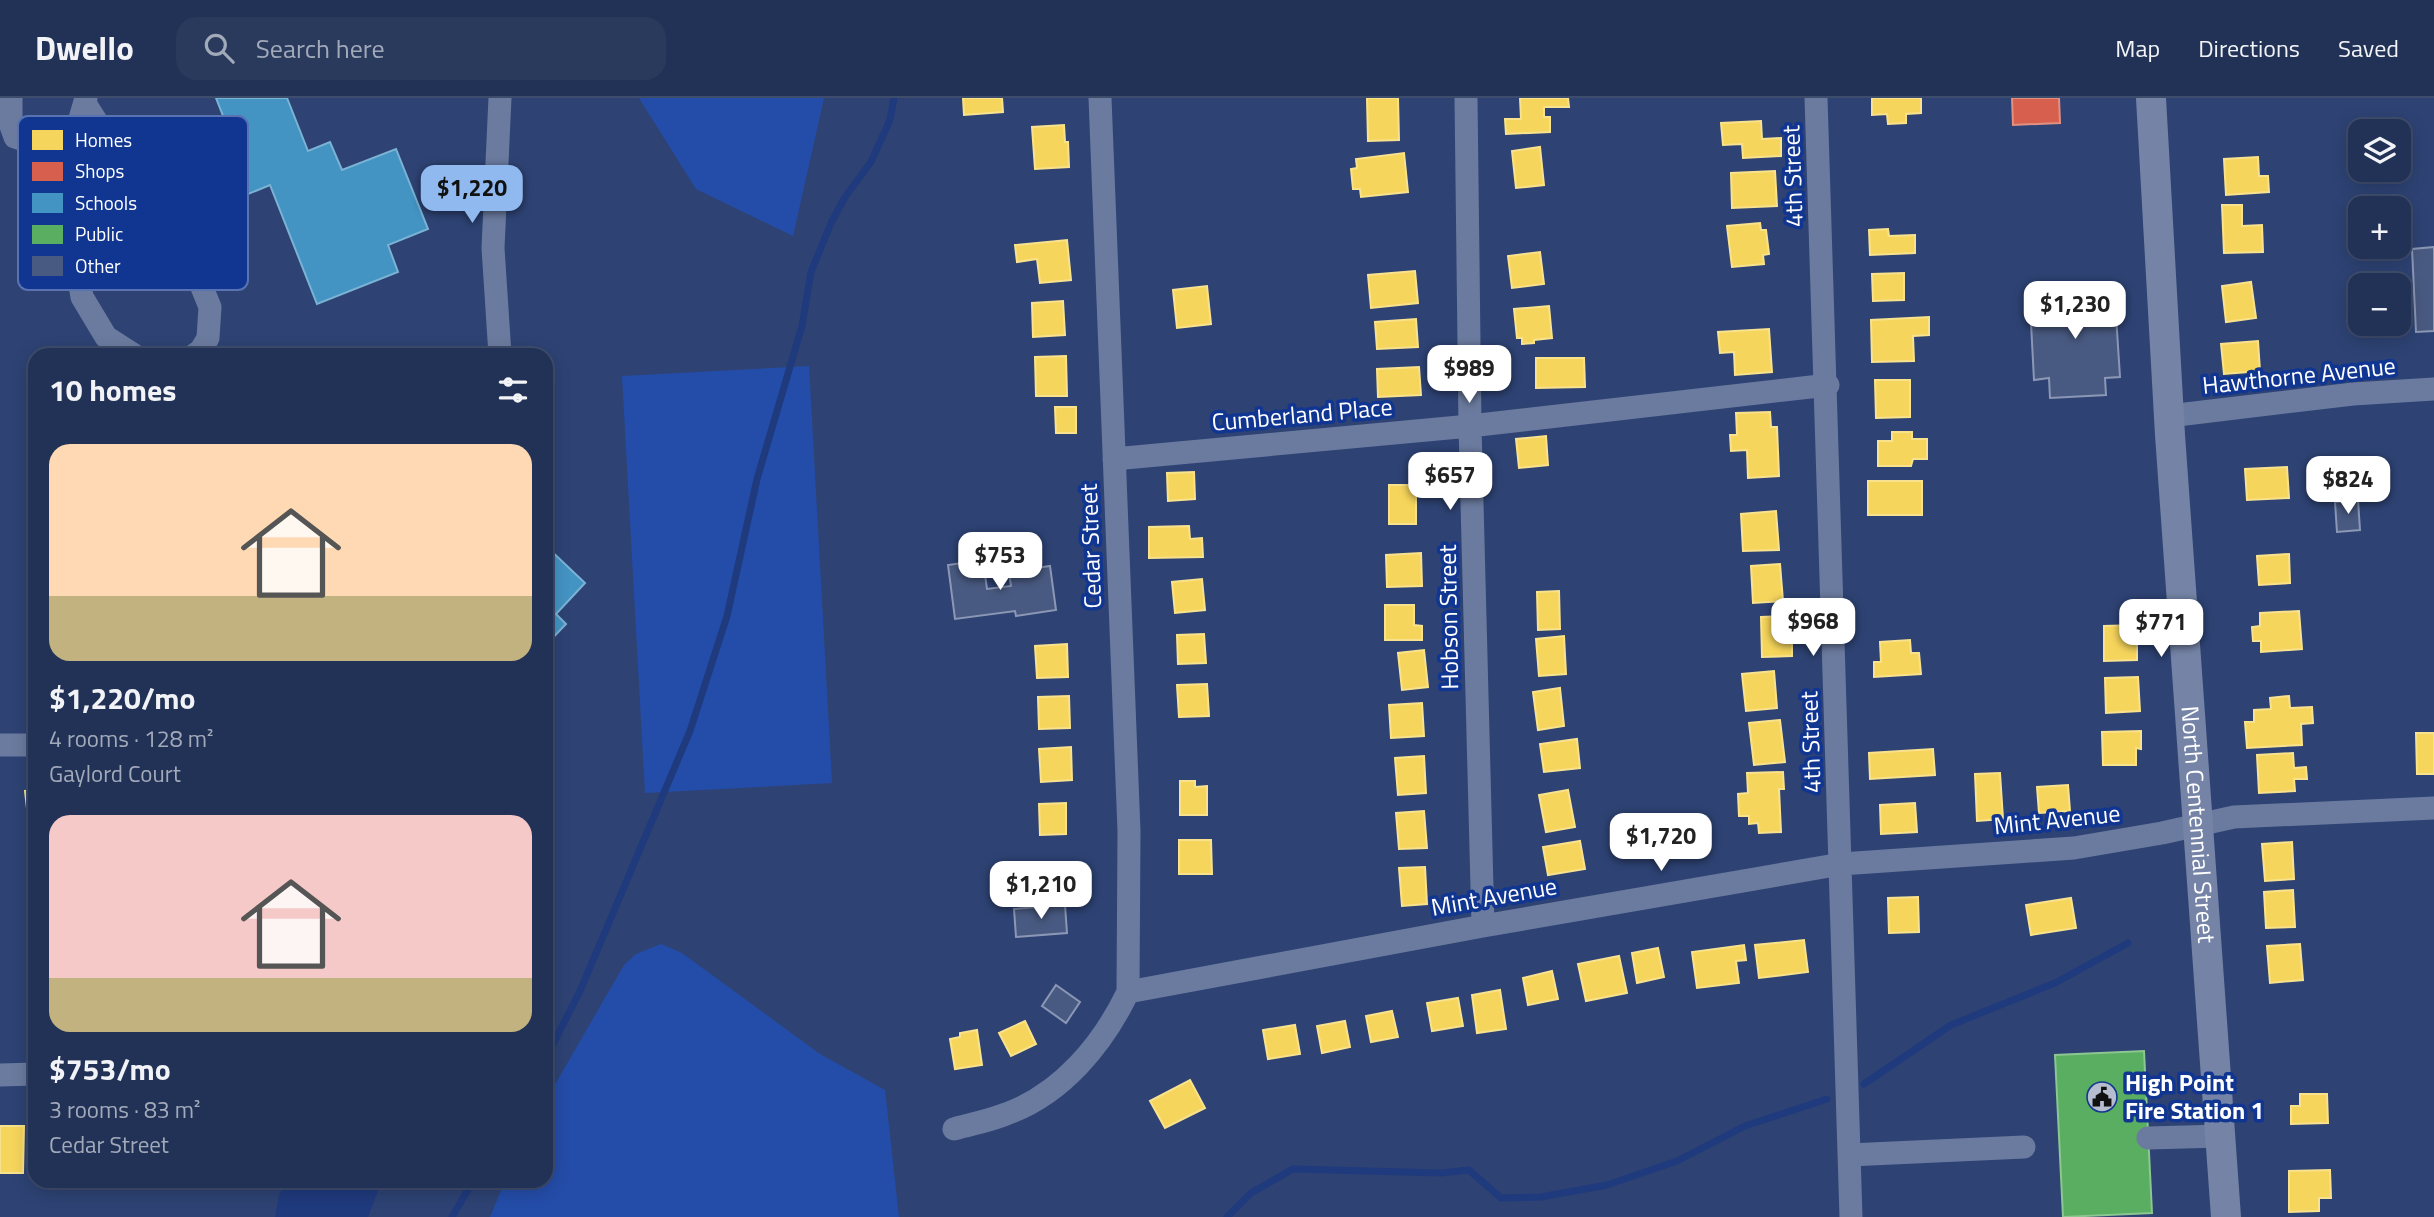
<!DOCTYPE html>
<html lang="en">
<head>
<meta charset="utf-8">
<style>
	body { margin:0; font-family:"Titillium Web",sans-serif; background:#2a3a5d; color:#f1f3f6; height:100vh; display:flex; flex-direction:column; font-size:26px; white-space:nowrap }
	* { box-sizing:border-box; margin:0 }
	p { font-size:23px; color:#a2aaba }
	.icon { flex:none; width:38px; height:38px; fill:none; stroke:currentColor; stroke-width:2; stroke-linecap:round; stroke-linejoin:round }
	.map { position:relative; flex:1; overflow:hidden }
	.panel { position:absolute; left:28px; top:250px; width:525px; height:840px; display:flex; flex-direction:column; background:#223257; border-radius:21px; box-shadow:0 4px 18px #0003,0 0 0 2px #3f4d6d }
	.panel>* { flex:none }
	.fabs { position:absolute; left:2348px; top:21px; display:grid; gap:14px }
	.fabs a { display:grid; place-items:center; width:63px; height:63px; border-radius:14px; background:#223257; box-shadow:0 4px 18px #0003,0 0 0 2px #3f4d6d; font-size:35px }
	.price { position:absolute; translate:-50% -60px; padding:0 16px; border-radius:14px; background:#fff; color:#222; font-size:23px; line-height:46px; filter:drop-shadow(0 2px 4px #0008) }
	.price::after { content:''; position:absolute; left:50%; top:42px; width:21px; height:16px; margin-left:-10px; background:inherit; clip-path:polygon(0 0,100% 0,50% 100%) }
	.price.current { background:#90b9f0; color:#111 }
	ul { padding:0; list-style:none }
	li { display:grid; align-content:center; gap:14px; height:371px; padding:0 21px }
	li span { display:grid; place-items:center; height:217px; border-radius:21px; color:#555 }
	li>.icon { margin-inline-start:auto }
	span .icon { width:126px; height:126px; fill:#fffc; stroke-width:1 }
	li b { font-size:30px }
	h2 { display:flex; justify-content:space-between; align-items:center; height:84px; padding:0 21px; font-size:30px }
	header { display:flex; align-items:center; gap:42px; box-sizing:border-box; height:98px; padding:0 35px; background:#223257; border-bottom:2px solid #3f4d6d }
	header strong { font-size:33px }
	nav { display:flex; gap:38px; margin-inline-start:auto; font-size:24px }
	.search { width:490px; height:63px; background:#2a3a5d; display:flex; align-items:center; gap:18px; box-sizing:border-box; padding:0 24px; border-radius:21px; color:#a2aaba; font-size:26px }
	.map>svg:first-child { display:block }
	.green { fill:#244da9 }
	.water { fill:#1f3a7d }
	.homes { fill:#f6d55c; stroke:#f9e28d; stroke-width:2 }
	.shops { fill:#d6604d; stroke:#e29082; stroke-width:2 }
	.schools { fill:#4393c3; stroke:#7bb3d5; stroke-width:2 }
	.public { fill:#5aae61; stroke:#8cc690; stroke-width:2 }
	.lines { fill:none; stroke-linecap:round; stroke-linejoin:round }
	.stream { stroke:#1f3a7d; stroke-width:7 }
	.building { fill:#495a82; stroke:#8b97b5; stroke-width:2 }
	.minor { stroke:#6b7b9f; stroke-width:23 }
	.major { stroke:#7584a6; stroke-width:30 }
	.labels { text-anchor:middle; stroke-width:7; stroke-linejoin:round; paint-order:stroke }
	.street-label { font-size:24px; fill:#fff; stroke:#113691 }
	.poi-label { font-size:24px; font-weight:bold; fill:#fff; stroke:#113691; text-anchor:start }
	.key { fill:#113691; stroke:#5872b2; stroke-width:2 }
	.key-label { font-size:19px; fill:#fff }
</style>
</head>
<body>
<header>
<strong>Dwello</strong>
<div class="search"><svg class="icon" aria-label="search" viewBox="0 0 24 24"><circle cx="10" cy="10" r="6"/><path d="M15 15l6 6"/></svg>Search here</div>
<nav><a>Map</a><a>Directions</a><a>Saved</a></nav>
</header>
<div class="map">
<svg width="2434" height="1119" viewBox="0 0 2434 1119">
	<rect width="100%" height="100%" fill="#2e4374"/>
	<path class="green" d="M639 0H824L793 138 696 91Z
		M809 268 832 685 645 695 622 278Z
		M661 846 682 855 820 956 885 992 899 1119H490L505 1083H546V1002L624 867 636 856Z"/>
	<path class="water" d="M286 1083H382L368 1119H275L279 1097Z"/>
	<path class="homes" d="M963 0H1002L1003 14 964 17Z
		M1367 0H1398L1399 42 1368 43Z
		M1520 0H1568L1569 9H1544V19H1550V34L1506 36 1505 21H1521Z
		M1872 0H1921V15L1906 16V25L1888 26 1887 16 1872 17Z
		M1761 23 1762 41 1781 40V58L1743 60 1742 46 1723 47 1721 25Z
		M1064 27 1065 44H1068L1069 69 1035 71 1032 29Z
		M1540 49 1544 87 1516 90 1512 53Z
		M1404 55 1408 94 1361 99 1360 91H1353L1351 71 1357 70 1356 61Z
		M2258 59 2259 78H2268L2269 94 2226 97 2224 61Z
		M1775 73 1777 108 1732 110 1731 75Z
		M2222 107H2242V128L2262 127 2263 154 2224 155Z
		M1760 125 1761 132H1766L1769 156 1763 157 1764 166 1732 169 1727 128Z
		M1888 131 1889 138 1915 137V155L1870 157 1869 132Z
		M1067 142 1071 182 1040 185 1037 161 1017 164 1015 147Z
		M1540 154 1544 186 1512 190 1508 158Z
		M1415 173 1418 205 1371 210 1368 177Z
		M1904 175V202L1873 203 1872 176Z
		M2251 184 2256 220 2226 224 2222 188Z
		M1207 188 1211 226 1177 230 1173 192Z
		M1063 203 1065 237 1033 239 1032 205Z
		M1549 208 1552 240 1534 242V245L1522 246V240H1517L1514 211Z
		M1929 219V237L1913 238 1914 263 1872 264 1871 222Z
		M1416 221 1418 249 1377 251 1375 224Z
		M1769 231 1772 274 1735 277 1734 254 1720 255 1718 234Z
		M2258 243 2260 273 2224 276 2221 246Z
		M1066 258 1067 298H1036L1035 259Z
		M1536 260H1584L1585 289 1536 290Z
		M1419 269 1421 297 1378 299 1377 271Z
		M1875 282H1910V319L1876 320Z
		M1055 309H1076V335H1056Z
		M1770 314 1771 329H1777L1779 378 1748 380 1747 352 1731 353 1730 337H1737L1736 315Z
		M1892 334H1912V341H1927V361H1913L1911 368H1878V343H1892Z
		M1546 338 1548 367 1519 370 1516 341Z
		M2287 369 2289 400 2247 402 2245 371Z
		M1194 374 1195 401 1168 403 1167 375Z
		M1868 383H1922V417H1868Z
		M1389 387H1416V426H1389Z
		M1776 413 1779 452 1743 453 1741 416Z
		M1189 428 1190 441 1202 440 1203 459 1149 460V429Z
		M1421 455 1422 488 1387 489 1386 457Z
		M2289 456 2290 485 2259 487 2257 458Z
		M1780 466 1783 503 1753 505 1751 468Z
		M1202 481 1205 512 1175 515 1172 484Z
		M1559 493 1560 531 1538 532 1537 494Z
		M1385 507H1414V527L1422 528V542H1385Z
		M2299 513 2302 551 2261 554V543H2253L2252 529 2260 528V515Z
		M1786 518 1787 541H1792V558L1762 559 1761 519Z
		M2137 527V562L2104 563V528Z
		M1204 536 1206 565 1178 566 1177 537Z
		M1564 538 1566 576 1539 578 1536 541Z
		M1910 542 1911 555H1919L1921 576 1874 579V564H1881L1880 544Z
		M1067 546 1068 579 1037 580 1035 548Z
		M1424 552 1428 589 1402 592 1398 555Z
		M1774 573 1777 610 1746 613 1742 576Z
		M30 575H35V611H32Z
		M2138 579 2140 613 2106 615 2105 580Z
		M1207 586 1209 618 1179 619 1177 587Z
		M1560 590 1564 628 1538 632 1533 594Z
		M1069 598 1070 630 1039 631 1038 599Z
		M2289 598 2290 610 2312 609 2313 625 2301 626 2302 647 2247 650 2245 624H2254V612L2271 611 2270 600Z
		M1422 605 1424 638 1391 640 1389 607Z
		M1780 622 1785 664 1754 667 1749 625Z
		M2141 633V651L2136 650V667H2103L2102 634Z
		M2416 635H2434V676H2417Z
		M1577 641 1580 670 1544 674 1540 646Z
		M1071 649 1072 682 1041 684 1039 651Z
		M1933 651 1935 677 1870 681 1869 655Z
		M2293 655 2294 670 2306 669 2307 681H2294L2295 693 2259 695 2257 657Z
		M1424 658 1426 695 1398 697 1395 660Z
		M1783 674 1784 691H1779L1781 734 1759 735 1758 725 1749 726V718H1739L1738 696 1748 695 1747 675Z
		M2000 675 2003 721 1977 723 1975 676Z
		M1180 683H1195V689L1207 688V717H1180Z
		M2068 687 2070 713 2039 715 2037 689Z
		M35 692V754H32L25 693Z
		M1568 692 1575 729 1546 734 1539 697Z
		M1066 705V736L1040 737 1039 706Z
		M1915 705 1917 734 1881 736 1880 707Z
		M1424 713 1427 750 1399 751 1396 715Z
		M1179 742H1211L1212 776H1179Z
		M1580 743 1585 771 1548 777 1543 749Z
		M2292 744 2294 781 2265 783 2262 746Z
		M1067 764V792H1031L1030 765Z
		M1425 769 1427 806 1402 808 1399 770Z
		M2293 792 2295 829 2266 830 2264 794Z
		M1918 799 1919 834 1889 835 1888 800Z
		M2071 800 2076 830 2031 837 2026 807Z
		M1804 842 1808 874 1759 880 1755 847Z
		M2300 846 2303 882 2270 885 2267 848Z
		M1744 847 1746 862 1736 863 1739 885 1697 890 1692 854Z
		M1658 850 1664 879 1637 885 1632 855Z
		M1619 858 1627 895 1586 903 1578 866Z
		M1552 873 1558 901 1528 907 1523 880Z
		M1500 892 1506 931 1477 935 1472 897Z
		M1458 900 1463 928 1432 933 1427 905Z
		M1392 913 1398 939 1371 944 1366 918Z
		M1025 923 1036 946 1011 958 999 935Z
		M1345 923 1350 949 1322 955 1317 928Z
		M1295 927 1300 956 1268 961 1263 932Z
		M977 932 982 967 955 971 950 941 960 939V935Z
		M1190 982 1205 1010 1165 1030 1150 1003Z
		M2300 996H2327L2328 1025 2291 1026V1008H2300Z
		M0 1028H24L23 1075H0Z
		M2330 1072 2331 1100H2319V1113L2289 1114V1073Z"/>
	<path class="shops" d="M2012 0H2059L2060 25 2013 27Z"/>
	<path class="schools" d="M216 0H287L308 53 330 44 342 72 396 51 428 131 388 147 398 174 317 206 270 87 209 112 192 69 236 51Z
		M546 448 585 485 556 516 566 526 546 547Z"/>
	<path class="public" d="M2144 953 2152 1115 2063 1119 2055 957Z"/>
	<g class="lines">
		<path class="stream" d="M546 960 580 893 690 633 727 518 757 381 802 228 811 174 831 125 845 99 871 64 890 22 894 0
			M1864 986 1951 927 2055 885 2128 845
			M452 1119 473 1083
			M1227 1119 1251 1095 1293 1071 1441 1075 1469 1072 1501 1100 1541 1099 1607 1087 1677 1063 1745 1028 1827 1001"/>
	</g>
	<path class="building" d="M2434 149V233L2416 234 2412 151Z
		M2098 185 2099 203 2115 202 2120 279 2105 280 2106 297 2050 300 2049 280 2034 282 2030 206 2045 205 2044 188Z
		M2358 402 2360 432 2337 434 2335 404Z
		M983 462 987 491 1011 488 1009 474 1050 468 1056 512 1016 518 1015 513 955 521 948 467Z
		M1065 807 1067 835 1016 839 1014 811Z
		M1056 887 1080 904 1066 925 1042 908Z"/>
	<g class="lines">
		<path class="minor" d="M11 0V28L15 39 37 46 72 47
			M86 0 70 55 75 158 82 199 106 239 134 257
			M500 0 493 150 500 257
			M1100 0 1129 733 1128 894
			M1466 0 1470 328 1483 828
			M1816 0C1831 373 1836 746 1851 1119
			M86 7 117 56 145 108 201 187 210 209 208 240 201 252 194 257
			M2169 318 2353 296 2434 291
			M1114 361 1470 328 1828 287
			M0 647H35
			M0 977 35 976
			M954 1031C971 1026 989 1023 1006 1016 1062 996 1103 946 1128 894L1483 828 1841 766 2074 750 2162 735 2234 719 2434 710
			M2148 1040 2221 1038
			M1849 1057 2024 1049"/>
		<path class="major" id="s1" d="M2151 0 2170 337 2226 1119"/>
	</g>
	<defs>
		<g id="civic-disc" transform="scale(1.575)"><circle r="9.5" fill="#b6bdce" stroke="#113691"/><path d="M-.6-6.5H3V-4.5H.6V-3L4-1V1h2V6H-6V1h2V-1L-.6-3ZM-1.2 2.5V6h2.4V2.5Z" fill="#111"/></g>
	</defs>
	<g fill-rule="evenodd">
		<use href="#civic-disc" x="2102" y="999"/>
	</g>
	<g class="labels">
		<g class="street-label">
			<text transform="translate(1793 78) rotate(-92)" y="8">4th Street</text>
			<text transform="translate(2299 278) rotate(-6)" y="8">Hawthorne Avenue</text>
			<text transform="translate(1302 317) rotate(-5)" y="8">Cumberland Place</text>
			<text transform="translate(1091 448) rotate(-92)" y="8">Cedar Street</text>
			<text transform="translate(1449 519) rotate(-91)" y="8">Hobson Street</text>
			<text transform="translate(1811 644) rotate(-92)" y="8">4th Street</text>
			<text transform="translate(2057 722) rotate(-6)" y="8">Mint Avenue</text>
			<text dy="8" stroke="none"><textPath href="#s1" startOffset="728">North Centennial Street</textPath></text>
			<text transform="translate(1494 799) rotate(-10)" y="8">Mint Avenue</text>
		</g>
		<g class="poi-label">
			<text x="2125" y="993">High Point<tspan x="2125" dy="28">Fire Station 1</tspan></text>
		</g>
	</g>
	<rect x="18" y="18" width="230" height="174" rx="10" class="key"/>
	<rect x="32" y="32" width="31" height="20" fill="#f6d55c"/>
	<rect x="32" y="64" width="31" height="19" fill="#d6604d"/>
	<rect x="32" y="95" width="31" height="20" fill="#4393c3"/>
	<rect x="32" y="127" width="31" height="19" fill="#5aae61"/>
	<rect x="32" y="158" width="31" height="20" fill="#495a82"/>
	<g class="key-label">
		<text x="75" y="49">Homes</text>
		<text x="75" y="80">Shops</text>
		<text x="75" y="112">Schools</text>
		<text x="75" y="143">Public</text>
		<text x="75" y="175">Other</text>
	</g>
</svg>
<div class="fabs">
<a><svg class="icon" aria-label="layers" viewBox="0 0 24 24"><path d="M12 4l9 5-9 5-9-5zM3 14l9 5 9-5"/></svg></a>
<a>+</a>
<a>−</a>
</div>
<b class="price current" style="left:472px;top:127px">$1,220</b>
<b class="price" style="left:2075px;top:243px">$1,230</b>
<b class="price" style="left:1469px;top:307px">$989</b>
<b class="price" style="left:1450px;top:414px">$657</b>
<b class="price" style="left:2348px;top:418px">$824</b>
<b class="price" style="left:1000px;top:494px">$753</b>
<b class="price" style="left:1813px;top:560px">$968</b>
<b class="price" style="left:2161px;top:561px">$771</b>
<b class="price" style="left:1661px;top:775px">$1,720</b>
<b class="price" style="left:1041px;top:823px">$1,210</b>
<section class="panel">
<h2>10 homes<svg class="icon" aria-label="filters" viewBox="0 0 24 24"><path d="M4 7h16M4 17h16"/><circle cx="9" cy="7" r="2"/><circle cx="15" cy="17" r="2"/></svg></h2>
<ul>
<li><span style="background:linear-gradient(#ffd9b3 70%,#c2b280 0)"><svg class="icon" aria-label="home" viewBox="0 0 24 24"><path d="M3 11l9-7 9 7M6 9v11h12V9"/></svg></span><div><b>$1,220/mo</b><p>4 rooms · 128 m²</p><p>Gaylord Court</p></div></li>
<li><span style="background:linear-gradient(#f6c9c9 75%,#c2b280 0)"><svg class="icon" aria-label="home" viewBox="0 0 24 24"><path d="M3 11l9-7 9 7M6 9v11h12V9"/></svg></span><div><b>$753/mo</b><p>3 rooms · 83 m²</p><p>Cedar Street</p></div></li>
</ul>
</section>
</div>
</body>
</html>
